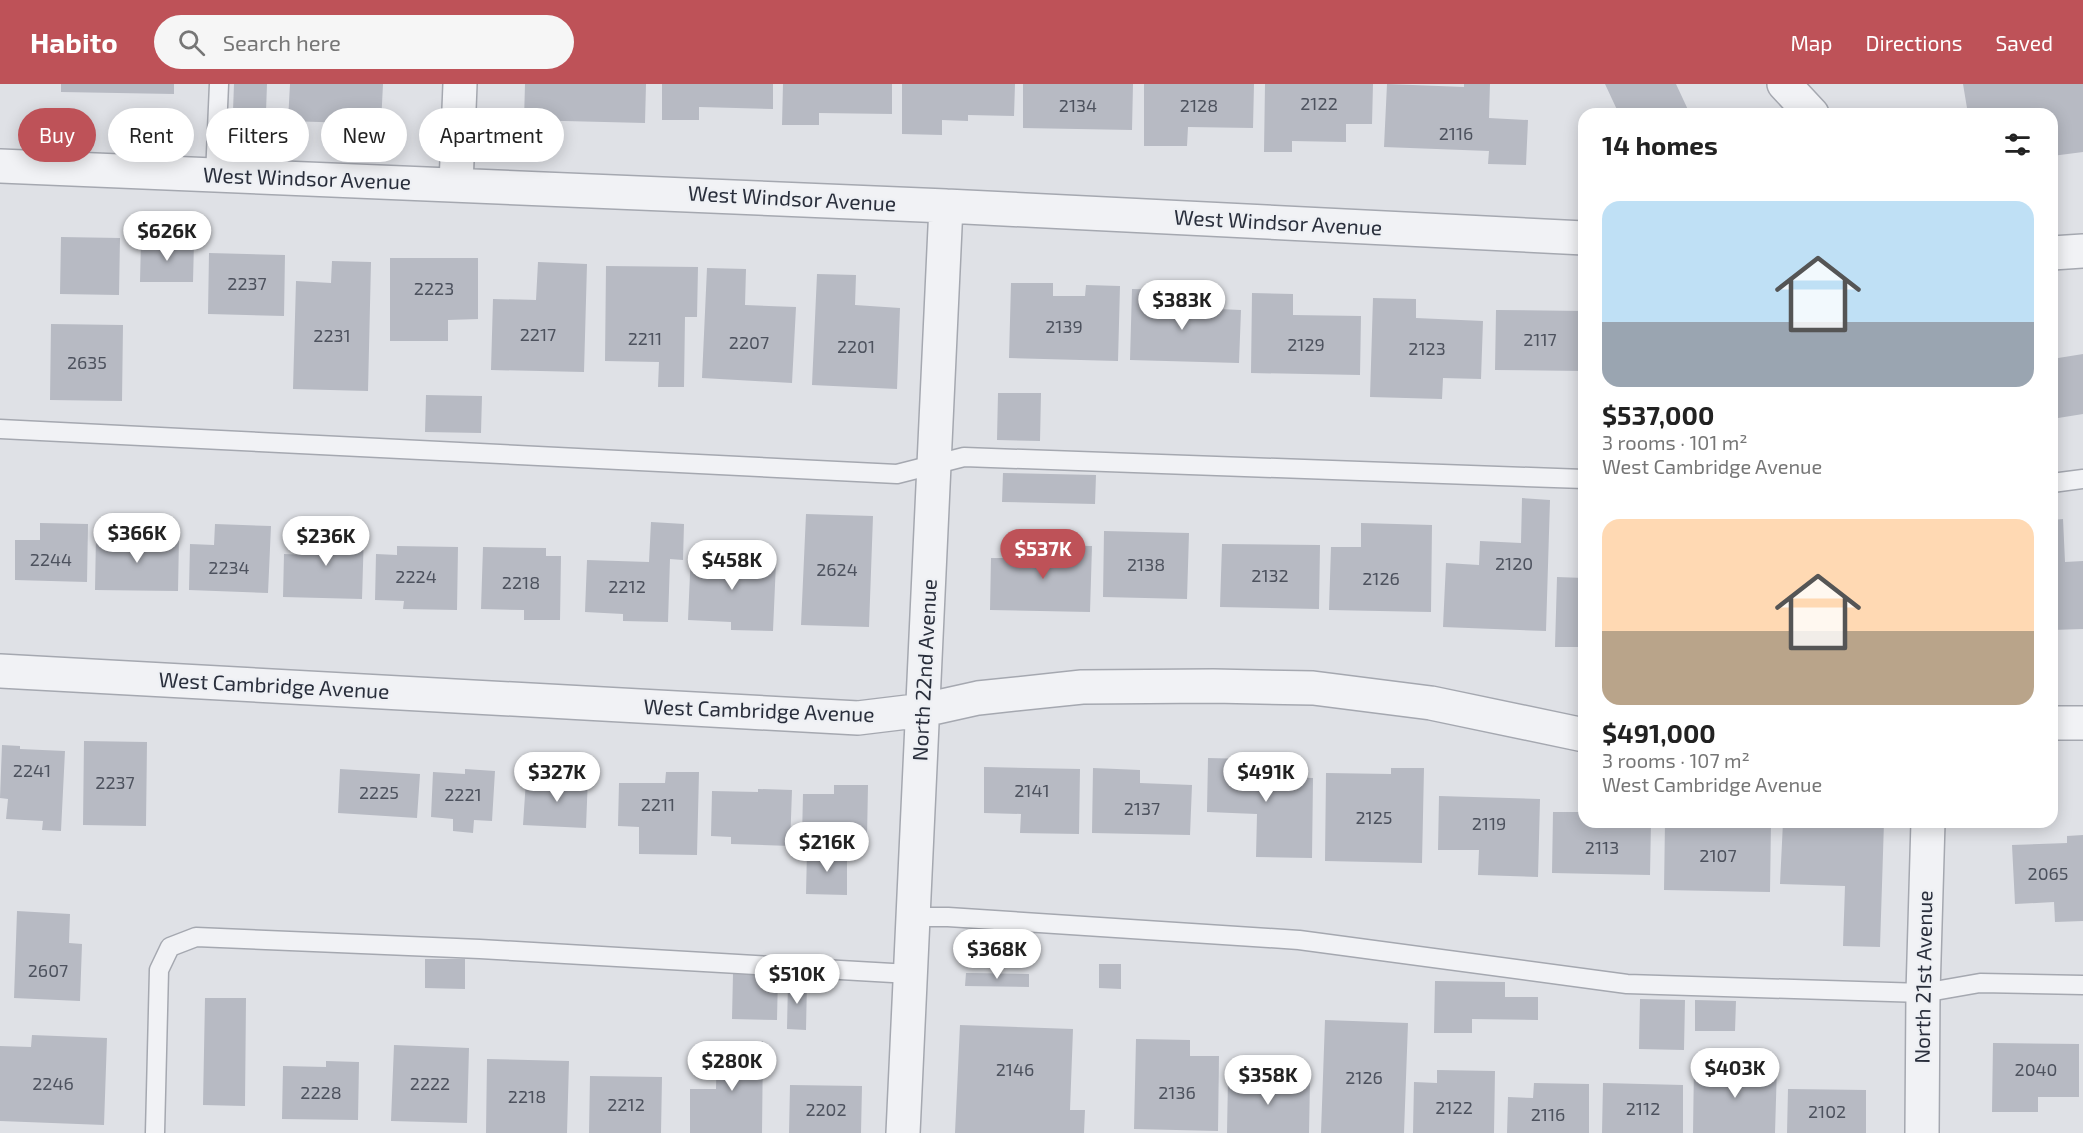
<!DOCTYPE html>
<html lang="en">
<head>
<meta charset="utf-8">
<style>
	body { margin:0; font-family:"Exo 2",sans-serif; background:#f6f6f6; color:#222; height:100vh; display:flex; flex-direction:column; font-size:22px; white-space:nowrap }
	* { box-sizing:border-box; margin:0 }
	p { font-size:20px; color:#767676 }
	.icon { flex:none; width:33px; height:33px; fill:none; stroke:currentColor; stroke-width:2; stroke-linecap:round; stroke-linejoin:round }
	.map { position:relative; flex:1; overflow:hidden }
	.details { position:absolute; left:1578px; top:24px; width:480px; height:720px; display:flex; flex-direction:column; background:#fff; border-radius:18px; box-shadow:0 3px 15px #0003 }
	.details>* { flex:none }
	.top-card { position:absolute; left:18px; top:24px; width:570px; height:54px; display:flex; gap:12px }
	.price { position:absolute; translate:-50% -51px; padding:0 14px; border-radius:21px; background:#fff; color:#222; font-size:20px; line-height:39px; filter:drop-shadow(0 2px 3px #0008) }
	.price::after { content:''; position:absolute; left:50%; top:36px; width:18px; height:14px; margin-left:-9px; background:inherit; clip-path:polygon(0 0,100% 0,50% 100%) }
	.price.active { background:#be5258; color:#fff }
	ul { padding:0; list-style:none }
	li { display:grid; align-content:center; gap:12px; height:318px; padding:0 24px }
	li span { display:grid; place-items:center; height:186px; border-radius:18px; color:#555 }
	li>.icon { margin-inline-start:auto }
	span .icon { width:108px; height:108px; fill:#fffc; stroke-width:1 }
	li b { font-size:26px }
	h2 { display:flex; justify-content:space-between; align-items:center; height:72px; padding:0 24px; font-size:26px }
	.chip { padding:0 21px; border-radius:27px; background:#fff; box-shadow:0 3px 15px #0003; font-size:21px; line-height:54px }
	.chip.active { background:#be5258; color:#fff }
	header { display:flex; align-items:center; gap:36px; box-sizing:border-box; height:84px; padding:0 30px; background:#be5258; color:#fff }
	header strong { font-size:28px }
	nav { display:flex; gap:33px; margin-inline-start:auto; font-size:21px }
	.search { width:420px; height:54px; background:#f6f6f6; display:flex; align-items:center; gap:15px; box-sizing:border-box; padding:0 21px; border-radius:33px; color:#767676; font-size:22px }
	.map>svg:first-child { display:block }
	.building { fill:#b7bac3 }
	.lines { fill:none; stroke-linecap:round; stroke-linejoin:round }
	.lane-casing { stroke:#a5a8b0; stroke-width:21 }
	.street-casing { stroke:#a5a8b0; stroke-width:36 }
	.lane { stroke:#f1f2f5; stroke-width:18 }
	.street { stroke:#f1f2f5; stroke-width:33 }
	.labels { text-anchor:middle; stroke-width:4.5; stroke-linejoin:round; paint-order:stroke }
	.number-label { font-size:18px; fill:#4d525e }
	.street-label { font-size:21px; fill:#2a2f3c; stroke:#eef0f4 }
</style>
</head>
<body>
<header>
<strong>Habito</strong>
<div class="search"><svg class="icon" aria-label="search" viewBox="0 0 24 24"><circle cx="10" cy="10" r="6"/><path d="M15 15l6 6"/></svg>Search here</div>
<nav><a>Map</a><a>Directions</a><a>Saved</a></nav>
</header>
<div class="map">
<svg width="2083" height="1049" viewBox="0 0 2083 1049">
	<rect width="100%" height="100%" fill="#dfe1e6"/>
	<path class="building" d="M61 0H174V10L61 8Z
		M234 0H267L266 28 233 27Z
		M290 0H383L381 40 288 37Z
		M525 0H646L645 39 524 36Z
		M662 0H773V25L699 23V36H662Z
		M783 0H892V30L819 29V41H782Z
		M902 0H1015L1014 32 968 31V37L942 36V51L902 50Z
		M1023 0H1133L1132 46 1023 44Z
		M1144 0H1254L1253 44 1188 43 1187 62H1144Z
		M1265 0H1373L1372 40H1346V58L1292 57V68H1264Z
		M1387 0 1464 3V0H1490L1489 34 1528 36 1526 81 1488 80 1489 67 1384 63Z
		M1605 0H1676L1690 30H1619Z
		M1963 0H2083V68L2052 72V30H1968Z
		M61 153 120 154 119 211 60 210Z
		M141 157 194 158 193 198H140Z
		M209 169 285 171 284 232 208 230Z
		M390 174H478V235L448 236V257H390Z
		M332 177 371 178 368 307 293 305 296 197 331 199Z
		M538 178 587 180 584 288 491 286 493 215 536 216Z
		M606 182 698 183 697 233H685L684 303H658L659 278 605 277Z
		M707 184 746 185 745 221 796 223 792 299 702 294Z
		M817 190 856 191 855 221 900 224 897 305 812 301Z
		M1011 199H1053V212H1085L1086 201 1120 202 1118 277 1009 274Z
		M1132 205 1174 206 1173 223 1241 226 1239 279 1130 276Z
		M1252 209 1293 210V231L1361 232 1360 291 1251 289Z
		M1373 214 1416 215V234L1483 237 1481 295 1443 294 1442 315 1370 313Z
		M1496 226 1584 227V287L1495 286Z
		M51 240 123 241 122 317 50 316Z
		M2083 270V330L2052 335V275Z
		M998 309H1041L1040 357 997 356Z
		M426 311 482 312 481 349 425 348Z
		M1003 389 1096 391 1095 420 1002 418Z
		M1522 414 1550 416 1546 547 1443 543 1446 479 1479 481 1480 457 1521 459Z
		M806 430 873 432 869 543 801 541Z
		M2063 435 2065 478 2083 477V545L2052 546V436Z
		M651 438 684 440 683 476 670 475 668 538 623 537V530L585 528 587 476 649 478Z
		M40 439 88 440 87 498 15 496V456H40Z
		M1361 439 1432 441 1431 528 1329 526 1331 463H1361Z
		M215 440 271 442 268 509 189 506 190 460 214 461Z
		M306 447 364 448 362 515 283 513 284 470 306 471Z
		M1104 447 1189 449 1187 515 1103 513Z
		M96 452 179 454 178 507 95 506Z
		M1222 460 1320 461 1319 525 1220 523Z
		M1031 461 1092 462 1090 528 990 526 991 474H1031Z
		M397 462 458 463 457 526 403 525 404 517 375 516 376 470 397 471Z
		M483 463 546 464V472H561L560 536H524V526L481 525Z
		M691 467 717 468V485H725V469L755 470 754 487H759V478H776L773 547 731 546V538L688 536Z
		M1557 493 1584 494V563H1555Z
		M84 657 147 658 146 742 83 741Z
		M2 661 20 662V665L65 667 61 747 42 746 43 737 6 735 8 715 0 714Z
		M1208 674 1289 676V693L1313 694 1312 774 1256 773 1257 730 1207 728Z
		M984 683 1080 685 1079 750 1020 749 1021 730 984 729Z
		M1093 684 1140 686V699L1192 701 1190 751 1092 749Z
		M1391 684H1424L1422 779 1325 777 1326 689 1391 690Z
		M340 685 420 690 417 734 338 729Z
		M465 685 495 687 492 737 474 736 473 749 453 747V735L431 733 433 688 465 690Z
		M666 688H699L697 771 639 770V743L618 742 619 699H665Z
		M570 691 588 692 586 744 523 741 526 696 570 698Z
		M834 701H868L867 754 802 753 803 710H834Z
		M758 705 792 706 790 762 731 760V753L711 752 712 707 758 708Z
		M1439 712 1540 715 1538 793 1478 791 1479 766H1438Z
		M1553 728H1584V738H1651L1650 791 1552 789Z
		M1665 738H1771L1770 808 1664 806Z
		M1783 738H1884L1880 863 1843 862 1845 802 1780 800Z
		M2083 751V837L2055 838 2054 818 2015 820 2012 761 2067 759V752Z
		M807 767 847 768V811L806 810Z
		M17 827 70 830 69 859 82 860 80 917 14 914Z
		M425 875H465V905L425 904Z
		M1099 880H1121V905L1099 904Z
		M966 889 1029 890V903L965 902Z
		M733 890 778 891 777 936 732 935Z
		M788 897H807L806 946 787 945Z
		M1435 897 1505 898V913H1538V936L1472 935V949H1434Z
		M205 914H246L245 1022 203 1021Z
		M1640 915 1685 916 1684 966 1639 965Z
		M1695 916 1736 917 1735 947H1695Z
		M1325 936 1408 939 1404 1049H1321Z
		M960 941 1073 945 1070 1026H1085L1084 1049H955Z
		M32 951 107 954 104 1041 0 1037V962L31 963Z
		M1136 955 1190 956V972H1219L1218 1047 1134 1045Z
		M717 957H763L762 1049H690V1005H716Z
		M1993 959 2079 960V1013H2038V1028H1992Z
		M394 961 469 964 467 1039 391 1037Z
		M487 975 569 977 567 1049H486Z
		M326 977 359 978 358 1036 282 1035 283 982 326 983Z
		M1694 980 1777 982 1775 1049H1693Z
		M1437 986 1495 987 1494 1049H1413L1414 998 1437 999Z
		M590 992 662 993 661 1049H589Z
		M1228 995 1310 996 1309 1049H1227Z
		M1534 999 1589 1000V1049H1507L1508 1013 1533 1014Z
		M1603 999 1683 1001V1049H1602Z
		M790 1001 862 1002 861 1049H789Z
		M1788 1005 1866 1006V1049H1787Z"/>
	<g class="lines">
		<g class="lane-casing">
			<path id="lane" d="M215 92 219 0
				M0 345 897 390 964 373 1584 395
				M2052 399 2083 395
				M913 833H948L1299 856 1627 900 1923 909 1980 899 2083 901
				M155 1049 159 886 170 863 196 853 480 865 910 890"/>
		</g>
		<g class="street-casing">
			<path id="street" d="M1784 0 1812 30
				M0 82 946 122 1584 154
				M456 101 460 0
				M2052 169 2083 167
				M0 587 858 634 924 626 978 614 1082 603 1213 602 1313 604 1431 619 1584 651
				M2052 639H2083
				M903 1049 946 122
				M1922 1049 1923 909 1928 738"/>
		</g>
		<use href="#lane" class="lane"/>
		<use href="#street" class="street"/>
	</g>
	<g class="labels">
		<g class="number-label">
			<text x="1319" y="26">2122</text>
			<text x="1078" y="28">2134</text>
			<text x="1199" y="28">2128</text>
			<text x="1456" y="56">2116</text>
			<text x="247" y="206">2237</text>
			<text x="434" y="211">2223</text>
			<text x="1064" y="249">2139</text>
			<text x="538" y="257">2217</text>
			<text x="332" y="258">2231</text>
			<text x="645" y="261">2211</text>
			<text x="1540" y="262">2117</text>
			<text x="749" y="265">2207</text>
			<text x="1306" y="267">2129</text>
			<text x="856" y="269">2201</text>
			<text x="1427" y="271">2123</text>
			<text x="87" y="285">2635</text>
			<text x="51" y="482">2244</text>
			<text x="1514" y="486">2120</text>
			<text x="1146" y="487">2138</text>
			<text x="229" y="490">2234</text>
			<text x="837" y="492">2624</text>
			<text x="1270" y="498">2132</text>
			<text x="416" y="499">2224</text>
			<text x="1381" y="501">2126</text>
			<text x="521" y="505">2218</text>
			<text x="627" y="509">2212</text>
			<text x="32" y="693">2241</text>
			<text x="115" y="705">2237</text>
			<text x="1032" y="713">2141</text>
			<text x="379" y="715">2225</text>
			<text x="463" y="717">2221</text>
			<text x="658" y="727">2211</text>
			<text x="1142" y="731">2137</text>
			<text x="1374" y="740">2125</text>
			<text x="1489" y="746">2119</text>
			<text x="1602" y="770">2113</text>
			<text x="1718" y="778">2107</text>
			<text x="2048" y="796">2065</text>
			<text x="48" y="893">2607</text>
			<text x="1015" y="992">2146</text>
			<text x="2036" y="992">2040</text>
			<text x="1364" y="1000">2126</text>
			<text x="53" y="1006">2246</text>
			<text x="430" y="1006">2222</text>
			<text x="321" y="1015">2228</text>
			<text x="1177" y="1015">2136</text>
			<text x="527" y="1019">2218</text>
			<text x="626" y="1027">2212</text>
			<text x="1454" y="1030">2122</text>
			<text x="1643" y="1031">2112</text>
			<text x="826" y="1032">2202</text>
			<text x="1827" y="1034">2102</text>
			<text x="1548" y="1037">2116</text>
		</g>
		<g class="street-label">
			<text transform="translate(307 95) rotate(2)" y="7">West Windsor Avenue</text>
			<text transform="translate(792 115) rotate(3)" y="7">West Windsor Avenue</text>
			<text transform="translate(1278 139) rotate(3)" y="7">West Windsor Avenue</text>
			<text transform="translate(925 586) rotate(-87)" y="7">North 22nd Avenue</text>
			<text transform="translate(274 602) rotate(3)" y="7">West Cambridge Avenue</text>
			<text transform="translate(759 627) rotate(2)" y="7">West Cambridge Avenue</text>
			<text transform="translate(1924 893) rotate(-89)" y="7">North 21st Avenue</text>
		</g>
	</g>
</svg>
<b class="price" style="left:167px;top:178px">$626K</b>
<b class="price" style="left:1182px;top:247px">$383K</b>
<b class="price" style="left:137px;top:480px">$366K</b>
<b class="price" style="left:326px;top:483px">$236K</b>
<b class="price active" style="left:1043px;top:496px">$537K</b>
<b class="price" style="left:732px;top:507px">$458K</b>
<b class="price" style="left:557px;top:719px">$327K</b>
<b class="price" style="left:1266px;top:719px">$491K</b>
<b class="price" style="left:827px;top:789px">$216K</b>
<b class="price" style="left:997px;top:896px">$368K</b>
<b class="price" style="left:797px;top:921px">$510K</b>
<b class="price" style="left:732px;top:1008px">$280K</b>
<b class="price" style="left:1735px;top:1015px">$403K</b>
<b class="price" style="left:1268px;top:1022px">$358K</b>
<div class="top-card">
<a class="chip active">Buy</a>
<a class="chip">Rent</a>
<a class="chip">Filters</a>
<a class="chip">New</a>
<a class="chip">Apartment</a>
</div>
<section class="details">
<h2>14 homes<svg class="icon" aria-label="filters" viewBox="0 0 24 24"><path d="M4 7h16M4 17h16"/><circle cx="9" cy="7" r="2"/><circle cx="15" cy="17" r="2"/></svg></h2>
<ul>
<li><span style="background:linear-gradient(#bfe0f5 65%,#9aa5b1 0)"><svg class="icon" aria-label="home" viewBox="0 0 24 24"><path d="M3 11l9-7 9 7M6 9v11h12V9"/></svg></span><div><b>$537,000</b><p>3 rooms · 101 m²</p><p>West Cambridge Avenue</p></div></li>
<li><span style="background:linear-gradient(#ffd9b3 60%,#b9a48a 0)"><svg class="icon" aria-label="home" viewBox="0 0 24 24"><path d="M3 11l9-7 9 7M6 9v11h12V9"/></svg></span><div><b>$491,000</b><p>3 rooms · 107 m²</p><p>West Cambridge Avenue</p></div></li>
</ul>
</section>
</div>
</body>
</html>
